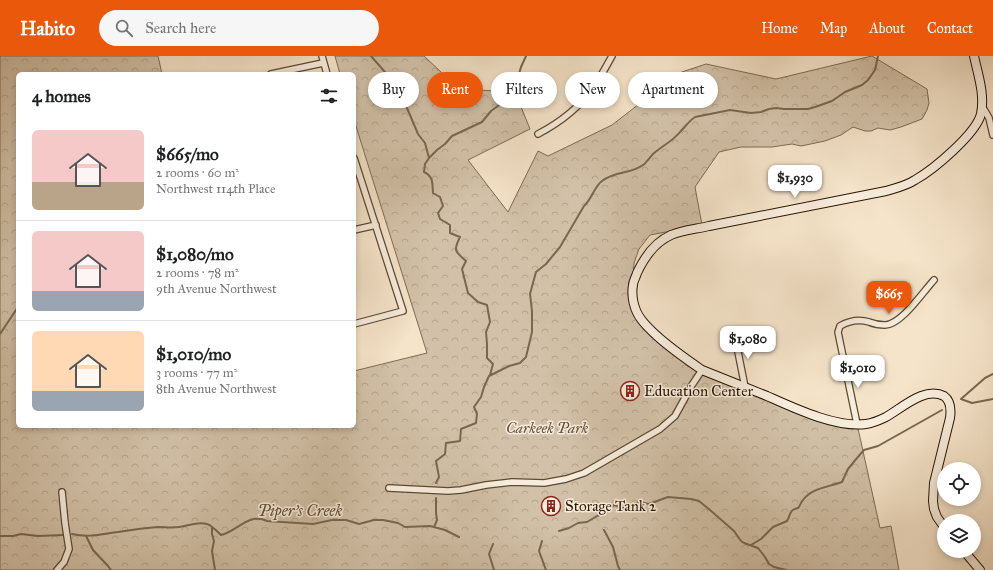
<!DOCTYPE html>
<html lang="en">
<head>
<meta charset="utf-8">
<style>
	body { margin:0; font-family:"IM FELL Great Primer",serif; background:#f6f6f6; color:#202124; height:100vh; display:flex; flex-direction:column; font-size:15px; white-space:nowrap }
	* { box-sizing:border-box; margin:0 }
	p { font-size:13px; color:#757577 }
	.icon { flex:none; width:22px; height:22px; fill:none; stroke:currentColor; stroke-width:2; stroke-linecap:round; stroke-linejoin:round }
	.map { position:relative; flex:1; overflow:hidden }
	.sheet { position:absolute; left:16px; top:16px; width:340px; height:356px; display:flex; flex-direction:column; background:#fff; border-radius:6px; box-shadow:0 2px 6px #0003 }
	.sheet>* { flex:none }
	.banner { position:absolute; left:368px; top:16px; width:380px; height:36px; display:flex; gap:8px }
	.buttons { position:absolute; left:937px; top:406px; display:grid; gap:8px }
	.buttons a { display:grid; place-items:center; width:44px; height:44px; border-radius:50%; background:#fff; box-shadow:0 2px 6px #0003; font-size:20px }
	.price { position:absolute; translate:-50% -34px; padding:0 9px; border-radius:8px; background:#fff; color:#222; font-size:13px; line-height:26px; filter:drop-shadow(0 1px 2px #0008) }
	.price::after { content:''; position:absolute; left:50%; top:24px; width:12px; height:9px; margin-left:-6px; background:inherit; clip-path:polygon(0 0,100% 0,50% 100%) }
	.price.active { background:#ea580c; color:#fff }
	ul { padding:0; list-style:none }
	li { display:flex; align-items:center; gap:12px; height:100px; padding:0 16px }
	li+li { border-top:1px solid #e0e0e0 }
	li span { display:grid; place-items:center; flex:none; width:112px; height:80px; border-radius:6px; color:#555 }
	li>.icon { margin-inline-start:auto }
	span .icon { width:48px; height:48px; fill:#fffc; stroke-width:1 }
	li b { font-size:17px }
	h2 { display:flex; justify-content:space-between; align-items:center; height:48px; padding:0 16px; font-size:17px }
	.chip { padding:0 14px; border-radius:18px; background:#fff; box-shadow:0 2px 6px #0003; font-size:14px; line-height:36px }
	.chip.active { background:#ea580c; color:#fff }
	header { display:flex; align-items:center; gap:24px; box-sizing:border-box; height:56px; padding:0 20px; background:#ea580c; color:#fff }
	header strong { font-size:19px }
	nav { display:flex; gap:22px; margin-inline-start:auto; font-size:14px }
	.search { width:280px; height:36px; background:#f6f6f6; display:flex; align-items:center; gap:10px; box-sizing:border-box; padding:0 14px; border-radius:22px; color:#757577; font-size:15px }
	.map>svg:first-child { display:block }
	.park { fill:url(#park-crowns); stroke:#7d6b54 }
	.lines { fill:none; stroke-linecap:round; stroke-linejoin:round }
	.stream { stroke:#796750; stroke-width:2 }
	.street-casing { stroke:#5b4932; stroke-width:8 }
	.secondary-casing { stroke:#281500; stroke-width:10 }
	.street { stroke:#f8eddd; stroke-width:5.5 }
	.secondary { stroke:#f8eddd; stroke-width:8 }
	.labels { text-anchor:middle; stroke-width:3; stroke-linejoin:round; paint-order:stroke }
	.poi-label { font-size:15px; fill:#281500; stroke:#f8eddd; text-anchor:start }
	.park-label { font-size:15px; font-style:italic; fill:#64513b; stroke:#f8eddd }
	.water-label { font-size:16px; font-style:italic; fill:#5e4c35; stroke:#f8eddd }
</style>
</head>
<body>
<header>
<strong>Habito</strong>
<div class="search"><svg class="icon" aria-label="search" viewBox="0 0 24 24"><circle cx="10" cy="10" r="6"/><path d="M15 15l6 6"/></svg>Search here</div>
<nav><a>Home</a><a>Map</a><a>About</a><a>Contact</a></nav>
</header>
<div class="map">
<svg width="993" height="514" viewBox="0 0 993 514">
	<defs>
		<pattern id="park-crowns" width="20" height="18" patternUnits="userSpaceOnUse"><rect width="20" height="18" fill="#d2c1a8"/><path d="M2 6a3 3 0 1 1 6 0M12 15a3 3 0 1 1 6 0" fill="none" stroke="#b4a58f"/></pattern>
	</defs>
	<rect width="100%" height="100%" fill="#f5e4ca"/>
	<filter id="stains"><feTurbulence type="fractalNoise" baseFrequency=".005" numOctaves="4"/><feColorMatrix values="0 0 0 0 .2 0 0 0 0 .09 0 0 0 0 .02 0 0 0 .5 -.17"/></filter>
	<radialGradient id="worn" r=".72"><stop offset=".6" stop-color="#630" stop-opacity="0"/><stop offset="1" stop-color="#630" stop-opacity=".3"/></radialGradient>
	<path class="park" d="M0 0H158L162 18H18V370H354V315L427 297 354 64V18H340L335 0H424L459 33 515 36 530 73 468 104 508 156 538 95 548 100 612 69 679 17 706 8 776 23 872 0 927 33 929 47 927 54 922 63 901 71 890 74 878 72 871 75H865L853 71 841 79 825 85 801 90 792 88 772 91H741L719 96 695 131 702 169 650 179 639 193 634 207 633 235 637 256 686 303 810 358 857 368 880 472 891 470 899 514H0Z"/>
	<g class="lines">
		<path class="stream" d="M371 0 391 23 399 35 407 52 418 78 425 87 429 102 425 108 424 116C434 121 432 127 433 137L440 141 443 150 438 157 440 163 450 169V177L460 181C453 195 455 195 466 205L462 213 468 237 478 246 487 249 490 266 486 276 487 288V302L493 308 490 319
			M429 102 437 94 445 88 452 80 482 66 491 55 502 47 513 34 517 25 521 11 526 0
			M0 278 18 251
			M993 318 985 322 961 343 972 347 993 343
			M436 427 439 421 436 405 445 398 446 387 460 385 461 373 476 367 477 358 474 351 481 341 484 331 489 320 509 310 520 307 526 301 532 276V255L530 238 536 216 546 208 560 191 584 150C592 143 594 131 602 125 614 115 631 118 643 109 647 106 650 101 653 98 662 90 673 85 680 76 685 71 689 65 695 61L730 54 751 57 761 56 769 53 776 52 784 53H808L815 51 832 45 845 36 862 29 868 24 875 14 878 0
			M434 471 437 464 436 457V442
			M212 472V478L214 485 212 495 215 514
			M604 474 613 491 618 510 620 514
			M559 475 569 472 578 467 587 466 597 460 605 457 614 449 622 452 630 450 639 446 649 448 668 441 691 443 699 445 710 454 734 475 741 485 744 487 758 492 765 501 769 508 774 511 786 514
			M72 478C89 482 102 478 118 476 131 474 145 472 158 471 165 471 172 472 179 471 189 470 197 465 207 468 211 469 218 476 221 479 238 475 249 456 267 465L313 468 332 464H346L359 468 374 464H383L398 467 405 471 430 470 445 474 459 481
			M0 480H13L21 478 38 480 63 479
			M86 480 93 494 108 510 111 514
			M542 485 539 495 546 514
			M493 488 489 498 494 514
			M751 489 761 483 773 471 787 465C791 458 789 454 798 452 801 449 800 447 803 444 812 432 828 431 842 426L848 413 857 402 864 394 878 390 942 354"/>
		<g class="street-casing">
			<path id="street" d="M322 0 327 18
				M271 18 323 7
				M982 50 989 62 993 79
				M538 78C559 67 579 52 593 32 600 22 606 11 612 0
				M354 102 403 255 354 268
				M354 174 376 169
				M735 281 745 331
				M857 368 839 281 838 276 840 270C849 265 859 263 869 266 874 268 880 269 885 269 901 269 923 236 934 224
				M389 432 448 435 461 434 486 429 512 426 544 427 566 423 584 417 660 373 675 360 692 329 702 314
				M57 514 64 506 69 493 65 467 62 436"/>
		</g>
		<g class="secondary-casing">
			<path id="secondary" d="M944 471 937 461 934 453 933 445 934 427 950 362C951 355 951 345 944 340 925 330 902 352 886 361 880 364 873 367 866 368 836 372 794 352 767 340 745 331 724 323 702 314 686 303 670 292 656 279 651 274 645 269 641 263 634 254 631 240 633 229 633 225 636 221 637 217 644 202 655 186 671 179 683 174 697 173 709 170L886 135C896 132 906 130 915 124 933 114 976 78 981 58 985 38 978 19 974 0
				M964 495 980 514"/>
		</g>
		<use href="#street" class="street"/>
		<use href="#secondary" class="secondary"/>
	</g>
	<defs>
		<g id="building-ring" transform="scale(1)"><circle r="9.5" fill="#f8eddd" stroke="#8f2418" stroke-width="1.5"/><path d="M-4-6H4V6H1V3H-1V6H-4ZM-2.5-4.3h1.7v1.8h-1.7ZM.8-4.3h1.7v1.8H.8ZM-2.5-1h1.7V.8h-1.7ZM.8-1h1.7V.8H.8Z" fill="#8f2418"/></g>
	</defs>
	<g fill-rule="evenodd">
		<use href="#building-ring" x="630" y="335"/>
		<use href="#building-ring" x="551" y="450"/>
	</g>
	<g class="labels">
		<g class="poi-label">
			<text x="644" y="340">Education Center</text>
			<text x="565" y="455">Storage Tank 2</text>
		</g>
		<g class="park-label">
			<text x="547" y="377">Carkeek Park</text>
		</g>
		<g class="water-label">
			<text x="300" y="460">Piper's Creek</text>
		</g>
	</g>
	<rect width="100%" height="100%" filter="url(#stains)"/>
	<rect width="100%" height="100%" fill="url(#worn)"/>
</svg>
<div class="buttons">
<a><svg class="icon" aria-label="locate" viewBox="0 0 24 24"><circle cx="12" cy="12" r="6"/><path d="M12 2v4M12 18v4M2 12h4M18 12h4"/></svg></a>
<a><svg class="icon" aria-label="layers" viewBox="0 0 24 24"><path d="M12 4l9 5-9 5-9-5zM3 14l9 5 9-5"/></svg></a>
</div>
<b class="price" style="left:795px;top:143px">$1,930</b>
<b class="price active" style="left:889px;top:259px">$665</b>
<b class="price" style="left:748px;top:304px">$1,080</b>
<b class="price" style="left:858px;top:333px">$1,010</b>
<div class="banner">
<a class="chip">Buy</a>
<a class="chip active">Rent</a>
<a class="chip">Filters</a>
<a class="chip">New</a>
<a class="chip">Apartment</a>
</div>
<section class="sheet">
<h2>4 homes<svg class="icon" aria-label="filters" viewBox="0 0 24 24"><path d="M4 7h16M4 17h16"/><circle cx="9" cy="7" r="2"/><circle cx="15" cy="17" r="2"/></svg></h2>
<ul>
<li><span style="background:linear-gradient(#f6c9c9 65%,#b9a48a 0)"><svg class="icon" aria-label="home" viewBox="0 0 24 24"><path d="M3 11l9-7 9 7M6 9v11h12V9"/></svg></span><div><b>$665/mo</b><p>2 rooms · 60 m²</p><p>Northwest 114th Place</p></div></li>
<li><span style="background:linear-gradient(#f6c9c9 75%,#9aa5b1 0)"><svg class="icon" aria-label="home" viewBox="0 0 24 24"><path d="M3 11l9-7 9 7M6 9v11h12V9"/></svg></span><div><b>$1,080/mo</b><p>2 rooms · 78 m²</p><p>9th Avenue Northwest</p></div></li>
<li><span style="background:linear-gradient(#ffd9b3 75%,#9aa5b1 0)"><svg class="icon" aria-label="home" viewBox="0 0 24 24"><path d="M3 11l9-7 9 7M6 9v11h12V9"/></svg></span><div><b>$1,010/mo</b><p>3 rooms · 77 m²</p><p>8th Avenue Northwest</p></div></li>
</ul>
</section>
</div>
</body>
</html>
